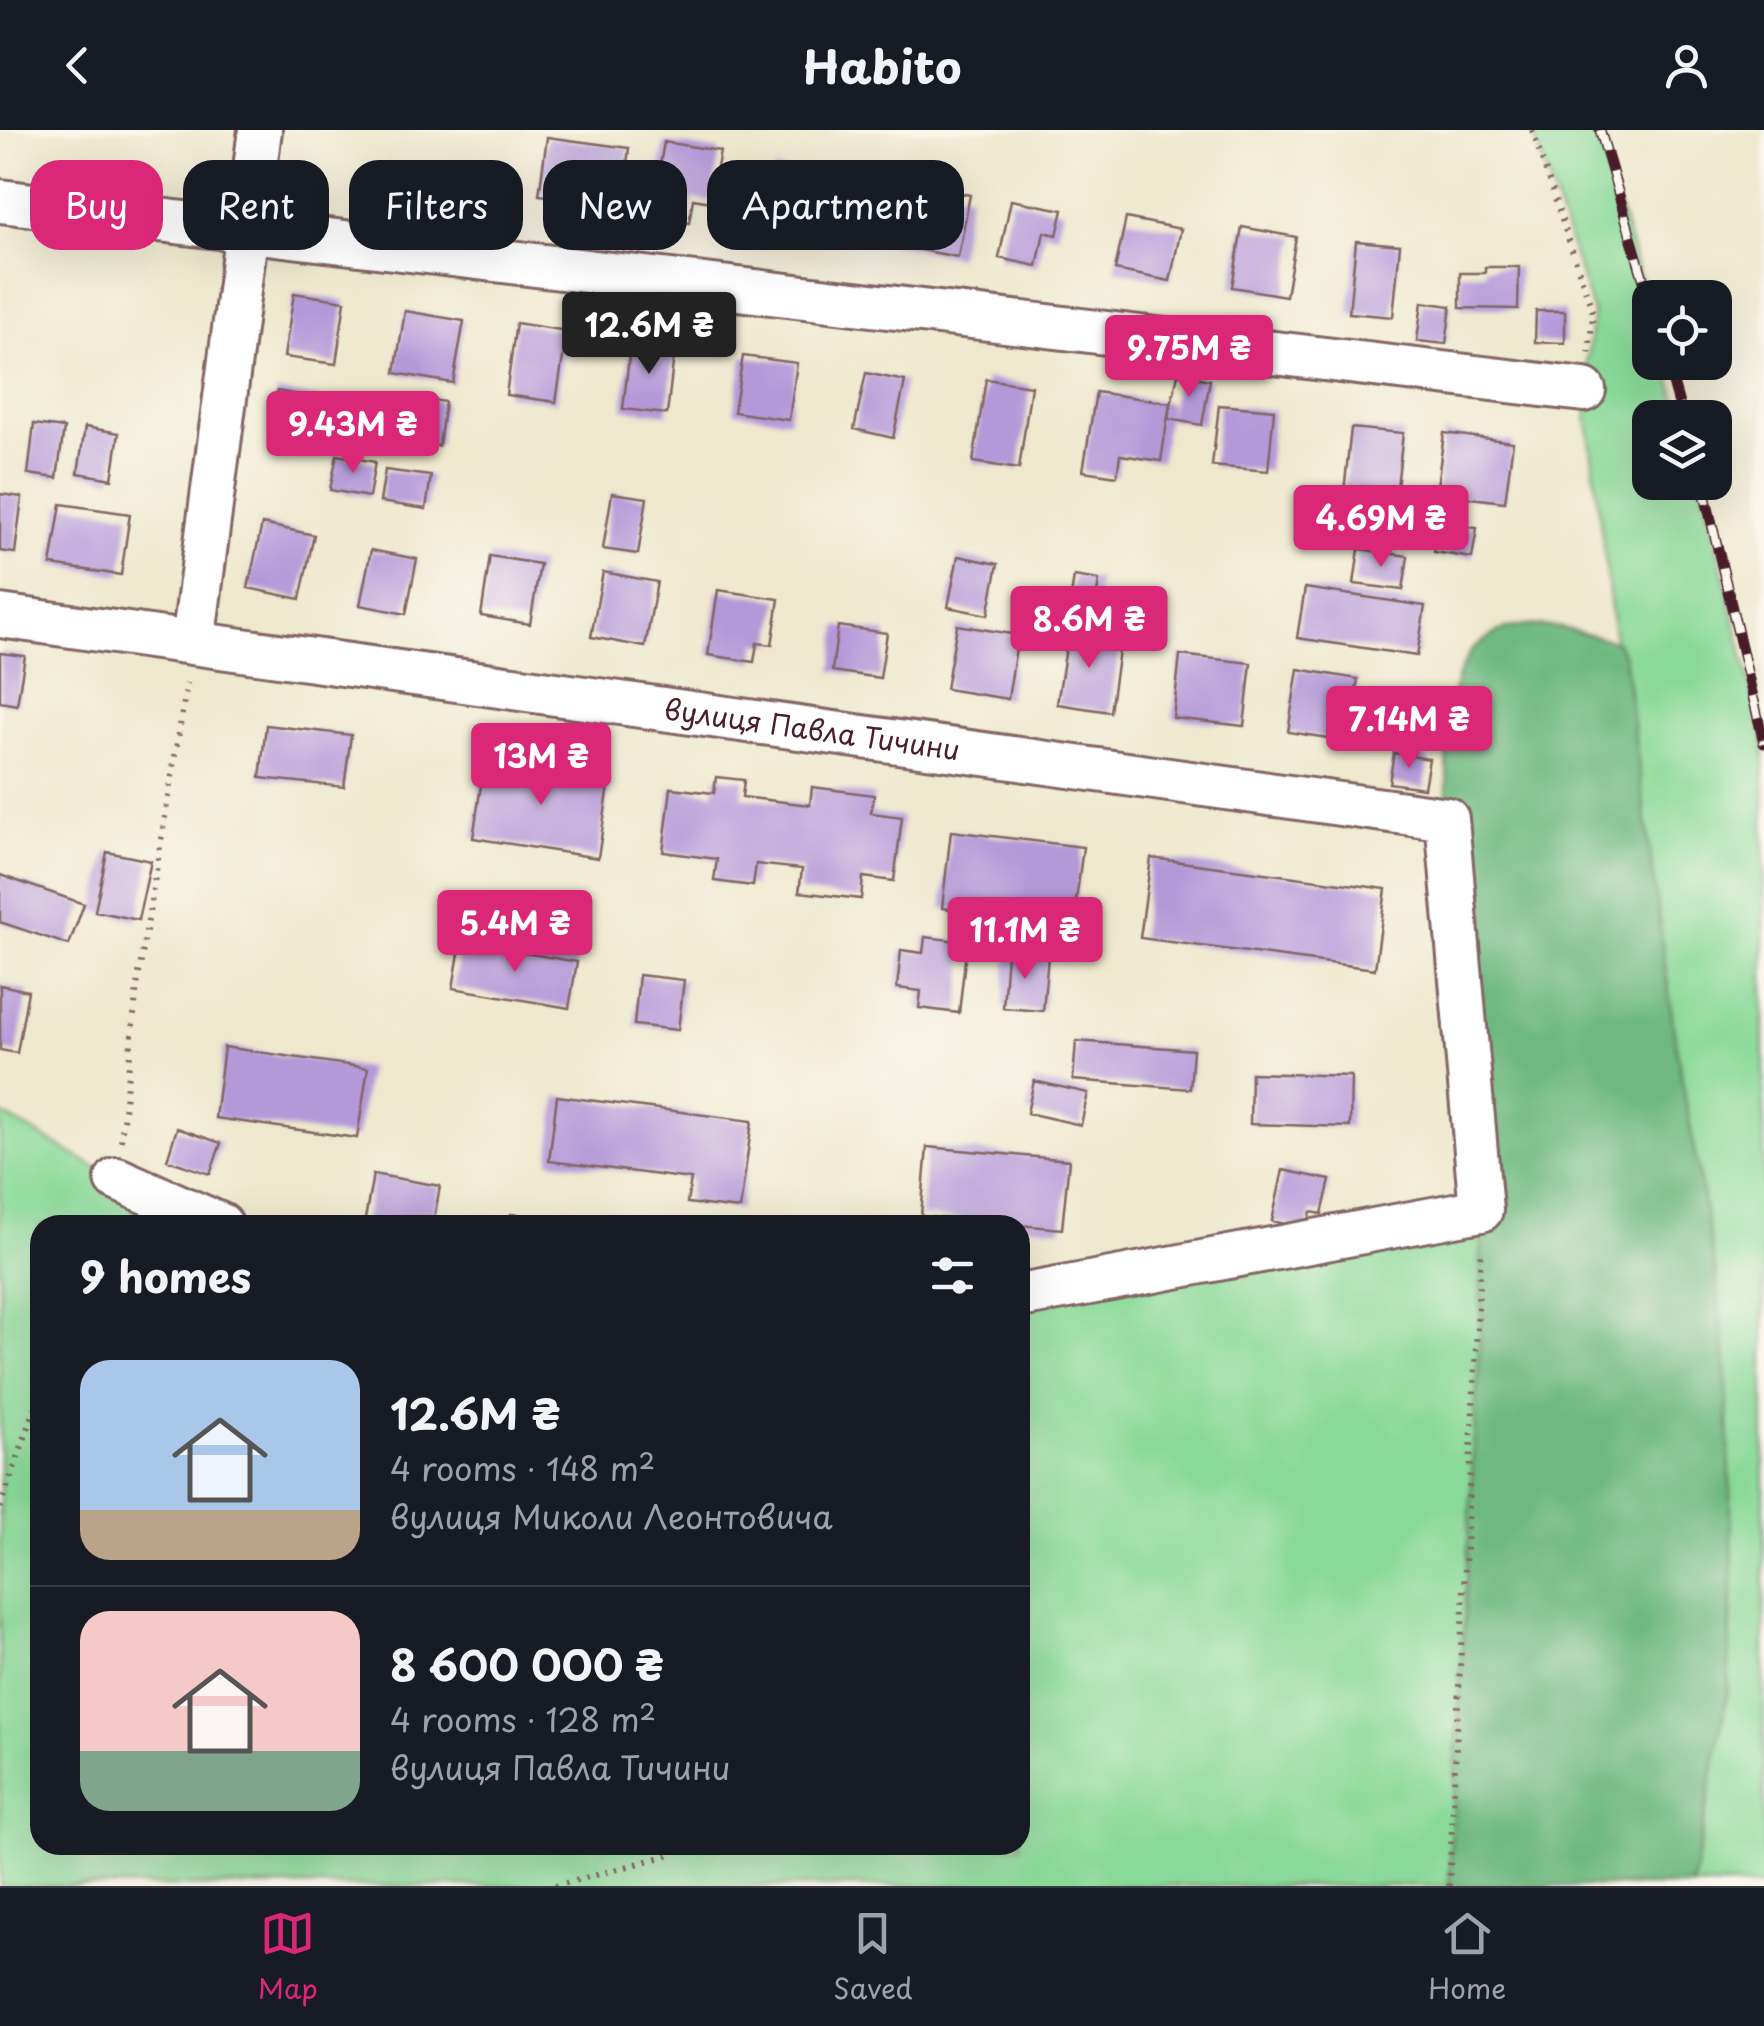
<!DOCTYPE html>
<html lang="en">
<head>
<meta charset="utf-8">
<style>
	body { margin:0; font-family:"Playpen Sans",sans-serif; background:#20242c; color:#f1f3f6; height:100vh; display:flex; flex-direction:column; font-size:38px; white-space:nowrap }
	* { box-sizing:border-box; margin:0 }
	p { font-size:32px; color:#9ea1a6 }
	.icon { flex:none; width:55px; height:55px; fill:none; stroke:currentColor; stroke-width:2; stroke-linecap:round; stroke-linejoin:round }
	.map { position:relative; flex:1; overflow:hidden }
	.drawer { position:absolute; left:30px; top:1085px; width:1000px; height:640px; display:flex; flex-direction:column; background:#171b24; border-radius:30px; box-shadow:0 10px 40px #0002 }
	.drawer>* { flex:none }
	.banner { position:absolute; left:30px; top:30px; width:1000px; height:90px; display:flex; gap:20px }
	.buttons { position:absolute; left:1632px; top:150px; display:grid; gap:20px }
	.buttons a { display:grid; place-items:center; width:100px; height:100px; border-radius:20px; background:#171b24; box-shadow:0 10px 40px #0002; font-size:50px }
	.price { position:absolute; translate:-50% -85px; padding:0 22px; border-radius:10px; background:#db2777; color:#fff; font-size:32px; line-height:65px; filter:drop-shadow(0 2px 5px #0008) }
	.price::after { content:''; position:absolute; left:50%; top:60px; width:30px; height:22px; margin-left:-15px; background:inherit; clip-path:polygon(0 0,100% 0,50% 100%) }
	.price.selected { background:#222; color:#fff }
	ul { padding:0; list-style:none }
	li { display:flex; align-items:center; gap:30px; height:250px; padding:0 50px }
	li+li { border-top:2px solid #363941 }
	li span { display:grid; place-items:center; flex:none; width:280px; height:200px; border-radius:30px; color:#555 }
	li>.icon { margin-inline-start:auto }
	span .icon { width:120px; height:120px; fill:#fffc; stroke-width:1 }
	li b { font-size:42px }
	h2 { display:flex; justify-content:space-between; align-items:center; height:120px; padding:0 50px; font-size:42px }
	.tag { padding:0 35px; border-radius:30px; background:#171b24; box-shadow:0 10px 40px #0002; font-size:35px; line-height:90px }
	.tag.selected { background:#db2777; color:#fff }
	header { display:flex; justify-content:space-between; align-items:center; height:130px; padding:0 50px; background:#171b24; font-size:45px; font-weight:700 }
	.menu { display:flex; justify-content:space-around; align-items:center; height:140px; border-top:2px solid #363941; background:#171b24; font-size:28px; color:#9ea1a6 }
	.menu a { display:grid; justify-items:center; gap:5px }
	.menu .selected { color:#db2777 }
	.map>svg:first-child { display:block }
	.green { fill:#89d999; stroke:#6a7c62; stroke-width:2.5 }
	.forest { fill:#6eb981; stroke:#5c6c56; stroke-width:2.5 }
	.building { fill:#b499d9 }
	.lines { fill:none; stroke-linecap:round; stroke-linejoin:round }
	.street-casing { stroke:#836564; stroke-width:48 }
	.path { stroke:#836564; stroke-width:6; stroke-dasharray:2.5 8; stroke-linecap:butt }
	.street { stroke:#fff; stroke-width:42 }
	.rail-casing { stroke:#4a1f2b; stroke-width:11 }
	.rail { stroke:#fbf7ec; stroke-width:8; stroke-dasharray:22; stroke-linecap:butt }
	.labels { text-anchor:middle; stroke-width:9; stroke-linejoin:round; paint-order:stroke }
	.street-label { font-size:28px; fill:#4a1f2b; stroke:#fbf7ec }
</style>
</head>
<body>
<header><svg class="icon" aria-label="back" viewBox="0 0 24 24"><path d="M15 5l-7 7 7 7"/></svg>Habito<svg class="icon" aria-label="person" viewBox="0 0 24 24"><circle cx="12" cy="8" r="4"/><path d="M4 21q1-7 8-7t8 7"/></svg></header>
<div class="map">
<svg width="1764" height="1756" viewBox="0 0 1764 1756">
	<rect width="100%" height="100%" fill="#fbf7ec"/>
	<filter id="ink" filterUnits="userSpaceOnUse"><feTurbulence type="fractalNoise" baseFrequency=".01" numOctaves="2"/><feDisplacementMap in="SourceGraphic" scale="20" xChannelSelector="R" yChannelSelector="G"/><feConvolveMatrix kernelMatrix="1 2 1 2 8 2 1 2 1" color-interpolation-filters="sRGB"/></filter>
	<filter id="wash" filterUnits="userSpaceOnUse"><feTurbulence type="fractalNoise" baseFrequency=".0048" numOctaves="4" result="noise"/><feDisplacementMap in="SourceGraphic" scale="40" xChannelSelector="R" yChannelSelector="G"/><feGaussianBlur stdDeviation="2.25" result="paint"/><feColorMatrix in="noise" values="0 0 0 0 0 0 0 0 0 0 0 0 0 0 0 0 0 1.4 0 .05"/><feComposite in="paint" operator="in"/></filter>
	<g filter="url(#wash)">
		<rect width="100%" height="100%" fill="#eee8ce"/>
		<path class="green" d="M1532 0H1595L1650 180V232L1666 233 1682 287 1650 288V352L1702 353 1764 613V1756H1692L1728 1559 1733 1442 1726 1232 1716 1145 1675 910 1624 526 1615 511 1584 260 1593 183Z
			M0 983 117 1049 221 1095H40V1715H1020V1166L1481 1080V1187L1449 1756H0Z"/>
		<path class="forest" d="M1524 495 1556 497 1615 511 1624 526 1675 910 1716 1145 1726 1232 1733 1442 1728 1559 1692 1756H1449L1481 1187V1080L1447 689V585L1458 545 1472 519 1499 501Z"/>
		<g id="blocks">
			<path class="building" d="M547 7 629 18 622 76 539 65Z
				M664 12 720 21 711 72 693 69 689 93 651 86Z
				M774 39 819 44 812 98 767 93Z
				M896 50 970 65 958 127 883 113Z
				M1011 70 1063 80 1057 105 1044 102 1037 136 999 128Z
				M1126 88 1181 99 1170 151 1115 140Z
				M1242 97 1296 107 1286 166 1232 157Z
				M1356 111 1400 115 1393 187 1349 183Z
				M1485 137H1519L1518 179 1460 178V143H1485Z
				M294 163 345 171 336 234 284 227Z
				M1422 172 1451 176 1446 214 1417 211Z
				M405 181 464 191 453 253 395 243Z
				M1536 181H1565V213L1535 212Z
				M516 193 567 201 556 272 506 265Z
				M631 210 675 216 667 284 623 279Z
				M743 226 797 233 789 290 734 282Z
				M866 243 905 251 893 308 854 299Z
				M1178 244 1210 250 1202 295 1168 289Z
				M986 249 1031 256 1019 339 973 332Z
				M277 261 334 272 326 310 270 299Z
				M1096 262 1170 273 1161 331 1120 325 1117 346 1083 341Z
				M388 263 445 272 439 316 382 308Z
				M1219 275 1274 280 1268 341 1212 336Z
				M34 294 64 298 57 348 28 344Z
				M85 297 119 303 112 349 78 343Z
				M1351 298 1403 303 1396 367 1344 362Z
				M1444 303 1513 312 1505 372 1436 364Z
				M337 325 375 332 369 367 330 360Z
				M385 340 431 346 426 379 380 372Z
				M612 363 647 368 638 424 603 419Z
				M0 364 22 367 15 423 0 421Z
				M61 374 130 384 121 445 51 435Z
				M1439 393 1477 398 1472 428 1434 422Z
				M262 394 314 405 300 469 248 458Z
				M1359 419 1408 426 1403 460 1354 454Z
				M371 420 417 429 406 484 360 475Z
				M490 426 540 434 530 494 481 486Z
				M958 426 998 434 988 485 948 477Z
				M603 442 657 452 645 517 591 507Z
				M1074 446 1099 450 1093 491 1068 488Z
				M1305 458 1425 476 1417 526 1297 508Z
				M718 460 779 469 772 515 757 513 754 532 708 525Z
				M957 495 1018 505 1008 569 946 559Z
				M838 496 887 503 880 548 832 541Z
				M1069 499 1121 507 1110 582 1057 574Z
				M0 523 25 526 17 575 0 572Z
				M1180 525 1251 533 1244 596 1173 588Z
				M1298 539 1358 549 1348 611 1288 602Z
				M266 595 351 605 344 657 260 648Z
				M1394 623 1429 629 1424 658 1389 653Z
				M485 629 610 649 598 728 473 708Z
				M716 647 744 650 742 667 810 675 812 657 874 665 871 683 902 687 894 751 863 747 861 769 799 762 802 739 756 734 753 756 714 751 717 729 663 722 671 658 714 663Z
				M951 701 1083 717 1073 795 942 778Z
				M107 722 151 731 138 790 95 781Z
				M1151 728 1386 759 1375 839 1140 808Z
				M0 745 84 774 69 815 0 792Z
				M925 807 967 812 959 883 919 878 921 861 897 858 901 820 923 823Z
				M461 812 577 832 569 878 453 858Z
				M1007 823 1048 826 1043 881 1003 878Z
				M639 845 684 850 678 900 634 895Z
				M0 855 28 861 17 923 0 920Z
				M1076 911 1193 920 1190 959 1073 950Z
				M224 917 368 938 357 1008 215 988Z
				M1251 943 1351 946 1350 997 1250 994Z
				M1034 951 1088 963 1081 995 1027 983Z
				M557 966 752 991 740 1079 687 1073 691 1049 549 1031Z
				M177 998 221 1013 210 1044 167 1030Z
				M927 1017 1069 1030 1062 1099 921 1086Z
				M1283 1040 1330 1050 1322 1084 1311 1082 1307 1099 1272 1091Z
				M373 1044 440 1056 433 1095H364Z
				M511 1084 589 1092V1095H510Z"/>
		</g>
	</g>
	<g filter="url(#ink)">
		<use href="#blocks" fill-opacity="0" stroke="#836564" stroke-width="2.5"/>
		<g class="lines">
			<g class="street-casing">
				<g id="street">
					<path d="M0 71 1584 260"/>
					<path id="s1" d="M0 486 1447 689 1481 1080 1020 1166"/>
					<path d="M193 513 260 0"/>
					<path d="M117 1049 221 1095"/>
				</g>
			</g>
			<path class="path" d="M1532 0 1593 183 1589 224
				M121 1011 137 856 187 553
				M0 1378 40 1265
				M555 1756 666 1726 683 1715
				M1449 1756 1481 1118"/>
			<use href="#street" class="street"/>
			<g class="rail-casing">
				<path id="rail" d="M1600 0 1650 172
					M1667 232 1683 288
					M1702 352 1764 613"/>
			</g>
			<use href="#rail" class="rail"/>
		</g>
	</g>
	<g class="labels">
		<g class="street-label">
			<text dy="10" stroke="none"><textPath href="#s1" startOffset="820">вулиця Павла Тичини</textPath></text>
		</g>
	</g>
</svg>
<div class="buttons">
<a><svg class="icon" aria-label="locate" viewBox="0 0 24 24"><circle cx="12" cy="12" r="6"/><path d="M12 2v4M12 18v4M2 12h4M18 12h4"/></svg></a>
<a><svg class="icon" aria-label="layers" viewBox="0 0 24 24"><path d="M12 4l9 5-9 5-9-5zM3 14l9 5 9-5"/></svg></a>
</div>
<b class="price selected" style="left:649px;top:247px">12.6M ₴</b>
<b class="price" style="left:1189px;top:270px">9.75M ₴</b>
<b class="price" style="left:353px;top:346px">9.43M ₴</b>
<b class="price" style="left:1381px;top:440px">4.69M ₴</b>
<b class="price" style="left:1089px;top:541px">8.6M ₴</b>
<b class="price" style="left:1409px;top:641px">7.14M ₴</b>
<b class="price" style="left:541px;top:678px">13M ₴</b>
<b class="price" style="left:515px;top:845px">5.4M ₴</b>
<b class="price" style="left:1025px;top:852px">11.1M ₴</b>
<div class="banner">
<a class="tag selected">Buy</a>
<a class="tag">Rent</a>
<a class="tag">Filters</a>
<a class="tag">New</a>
<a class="tag">Apartment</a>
</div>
<section class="drawer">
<h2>9 homes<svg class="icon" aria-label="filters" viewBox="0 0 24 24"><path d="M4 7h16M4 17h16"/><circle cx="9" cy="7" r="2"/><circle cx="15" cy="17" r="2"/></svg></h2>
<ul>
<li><span style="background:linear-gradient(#a9c7e8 75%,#b9a48a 0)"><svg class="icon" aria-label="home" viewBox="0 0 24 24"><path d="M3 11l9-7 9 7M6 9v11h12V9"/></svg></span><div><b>12.6M ₴</b><p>4 rooms · 148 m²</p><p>вулиця Миколи Леонтовича</p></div></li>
<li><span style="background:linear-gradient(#f6c9c9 70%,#7fa58c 0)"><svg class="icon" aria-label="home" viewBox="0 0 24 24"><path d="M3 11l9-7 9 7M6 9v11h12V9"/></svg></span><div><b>8 600 000 ₴</b><p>4 rooms · 128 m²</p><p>вулиця Павла Тичини</p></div></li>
</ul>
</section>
</div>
<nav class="menu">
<a class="selected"><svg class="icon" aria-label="map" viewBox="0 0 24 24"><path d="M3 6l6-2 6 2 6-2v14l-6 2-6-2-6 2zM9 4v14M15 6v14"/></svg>Map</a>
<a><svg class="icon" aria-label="saved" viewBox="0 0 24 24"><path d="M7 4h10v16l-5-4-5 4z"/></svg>Saved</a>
<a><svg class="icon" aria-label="home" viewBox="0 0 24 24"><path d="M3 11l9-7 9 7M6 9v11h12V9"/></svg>Home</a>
</nav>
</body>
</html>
